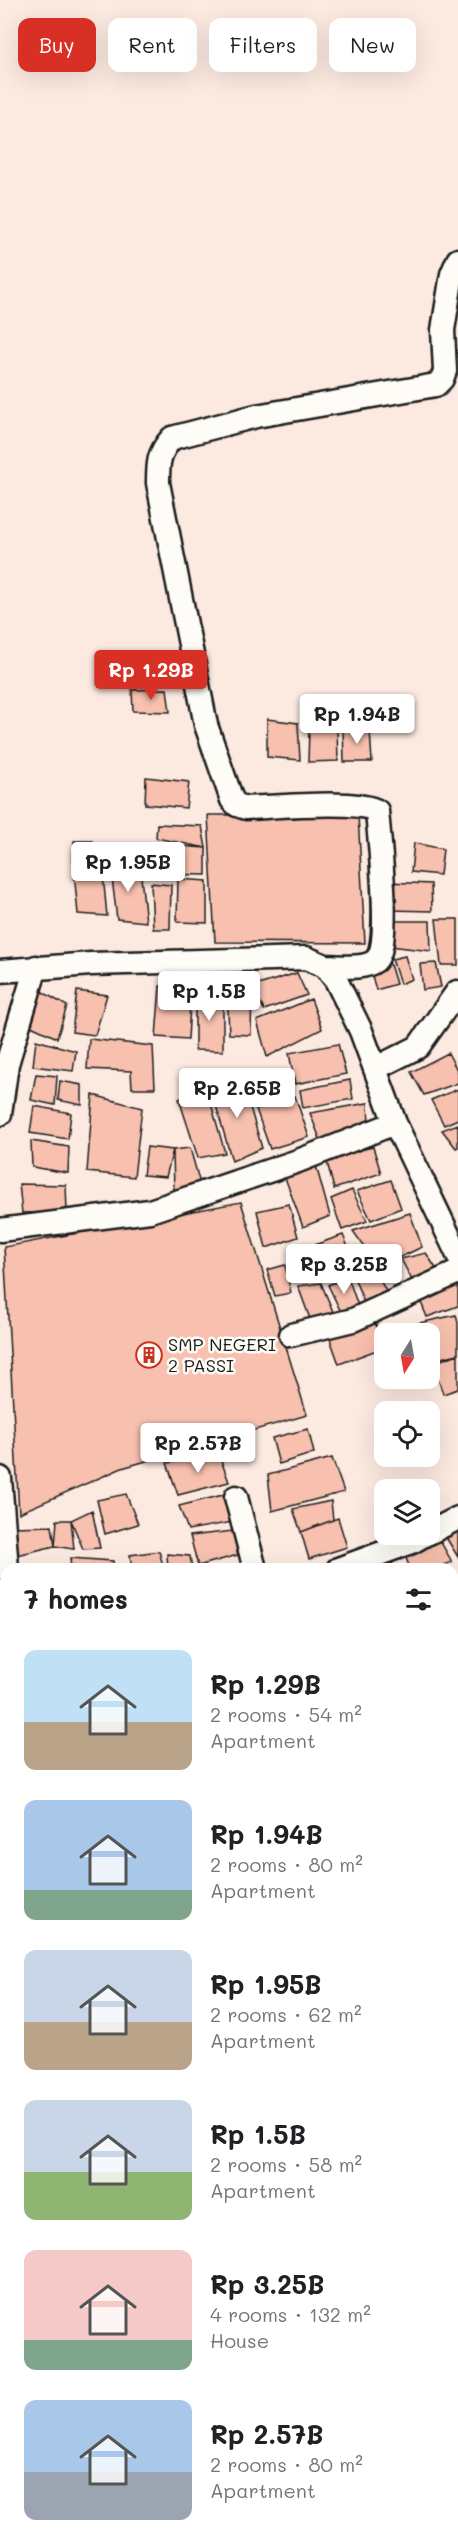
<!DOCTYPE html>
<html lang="en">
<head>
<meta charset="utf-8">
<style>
	body { margin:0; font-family:Mali,sans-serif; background:#f2f2f2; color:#202124; height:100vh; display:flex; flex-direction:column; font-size:22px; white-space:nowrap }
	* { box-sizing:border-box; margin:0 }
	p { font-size:20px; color:#757577 }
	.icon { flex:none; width:33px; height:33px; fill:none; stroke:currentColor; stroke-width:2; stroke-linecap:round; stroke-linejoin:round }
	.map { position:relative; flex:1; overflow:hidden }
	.drawer { position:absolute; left:0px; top:1563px; width:459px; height:984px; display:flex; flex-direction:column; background:#fff; border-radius:18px 18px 0 0; box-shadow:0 6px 24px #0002 }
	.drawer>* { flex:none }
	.banner { position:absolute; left:18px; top:18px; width:423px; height:54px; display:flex; gap:12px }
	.needle { width:39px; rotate:191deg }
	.controls { position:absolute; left:374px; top:1323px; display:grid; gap:12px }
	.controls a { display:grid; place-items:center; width:66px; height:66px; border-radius:12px; background:#fff; box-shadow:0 6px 24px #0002; font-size:30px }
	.price { position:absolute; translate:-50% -51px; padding:0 14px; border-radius:6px; background:#fff; color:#222; font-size:20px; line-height:39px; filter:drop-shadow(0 2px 3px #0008) }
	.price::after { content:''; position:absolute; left:50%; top:36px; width:18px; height:14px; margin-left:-9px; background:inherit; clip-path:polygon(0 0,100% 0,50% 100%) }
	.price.on { background:#d93025; color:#fff }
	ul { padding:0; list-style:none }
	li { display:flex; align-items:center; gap:18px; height:150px; padding:0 24px }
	li span { display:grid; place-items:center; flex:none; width:168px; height:120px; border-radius:12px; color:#555 }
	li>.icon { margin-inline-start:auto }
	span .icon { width:72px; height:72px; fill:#fffc; stroke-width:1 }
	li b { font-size:26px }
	h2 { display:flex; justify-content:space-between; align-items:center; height:72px; padding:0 24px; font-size:26px }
	.tag { padding:0 21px; border-radius:12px; background:#fff; box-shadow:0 6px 24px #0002; font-size:21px; line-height:54px }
	.tag.on { background:#d93025; color:#fff }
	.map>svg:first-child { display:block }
	.building { fill:#f8c0ae; stroke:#1c1c1c; stroke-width:1.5 }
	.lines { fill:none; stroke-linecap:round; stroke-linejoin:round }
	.street-casing { stroke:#1c1c1c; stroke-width:27 }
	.street { stroke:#fdfcf7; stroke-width:22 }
	.labels { text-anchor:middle; stroke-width:5; stroke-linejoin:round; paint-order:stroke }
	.poi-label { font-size:18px; fill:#1c1c1c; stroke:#fdfcf7; text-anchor:start }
</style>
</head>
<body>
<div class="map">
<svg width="458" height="2547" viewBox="0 0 458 2547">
	<rect width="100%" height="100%" fill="#fceae1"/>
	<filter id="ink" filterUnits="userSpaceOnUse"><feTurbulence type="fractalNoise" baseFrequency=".0167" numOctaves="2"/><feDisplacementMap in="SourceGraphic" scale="12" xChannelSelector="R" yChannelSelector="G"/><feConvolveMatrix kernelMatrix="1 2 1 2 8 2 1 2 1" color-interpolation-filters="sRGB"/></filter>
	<g filter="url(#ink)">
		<path class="building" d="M167 689 170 712 133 711 132 690Z
			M267 719 298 723 300 760 267 757Z
			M343 726 370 730 372 762H344Z
			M309 729 337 730 338 761 308 762Z
			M146 777 189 782 186 808 145 804Z
			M208 815H358L365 943 215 942Z
			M157 824 202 826 206 848 156 838Z
			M74 841H93L94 861 73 862Z
			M414 843 443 849 440 875 411 872Z
			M154 844 206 848V875L156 874Z
			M110 862 140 868 146 922 117 919Z
			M74 872 103 875 107 916 78 914Z
			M178 879 207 881V923L177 922Z
			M388 882 431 884 432 911 390 910Z
			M151 883 171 885 170 929H153Z
			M436 919H458V965H441Z
			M389 921H430L431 951 390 946Z
			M405 956 412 979 400 984 392 959Z
			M389 961 396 984 376 990 370 969Z
			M436 963 441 987 423 990 420 964Z
			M297 973 307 995 264 1010 252 987Z
			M227 985 252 987 251 1035 229 1034Z
			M160 986 191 987 188 1039 156 1037Z
			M195 990 223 998V1051L195 1050Z
			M41 991 67 1006 57 1038 31 1026Z
			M77 991 107 995 95 1035 72 1032Z
			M311 999 322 1029 267 1057 257 1021Z
			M89 1039 153 1046 155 1088H132L131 1071 87 1069Z
			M36 1040 76 1051 73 1071 33 1066Z
			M338 1044 346 1074 295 1084 289 1053Z
			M448 1053 458 1072V1083L424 1095 411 1072Z
			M36 1074 57 1076 55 1105 31 1100Z
			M242 1080 262 1148 232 1161 211 1088Z
			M350 1080 353 1099 303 1108 300 1090Z
			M60 1081 82 1085V1105L58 1100Z
			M207 1089 225 1153 198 1158 179 1099Z
			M458 1089V1119L444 1125 431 1100Z
			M93 1095 142 1108 134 1177 87 1172Z
			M295 1096 309 1137 270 1149 256 1109Z
			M368 1103 369 1124 322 1144 310 1113Z
			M34 1106 71 1113 68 1139 30 1133Z
			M458 1124V1147L456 1148 442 1130Z
			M31 1141 69 1147 68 1173 32 1167Z
			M147 1147 173 1150 166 1177 143 1175Z
			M373 1147 381 1173 334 1189 326 1158Z
			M190 1148 200 1184 174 1192 173 1150Z
			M315 1162 330 1216 303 1227 284 1175Z
			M391 1180 401 1208 371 1220 357 1191Z
			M19 1184 66 1185 67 1212 22 1213Z
			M352 1190 367 1221 342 1230 331 1199Z
			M241 1202 307 1415 122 1468 19 1513 4 1247Z
			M289 1204 298 1237 266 1248 257 1211Z
			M410 1213 422 1247 379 1267 353 1231Z
			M343 1235 356 1266 326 1280 306 1248Z
			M426 1253 437 1270 413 1282 401 1259Z
			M285 1265 291 1293 275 1296 267 1270Z
			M374 1269 388 1295 365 1305 353 1275Z
			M348 1277 358 1306 341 1312 328 1285Z
			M321 1283 334 1314 310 1319 298 1286Z
			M458 1284V1306L427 1317 418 1295Z
			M456 1315 458 1323V1354L429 1361V1334H413L410 1325Z
			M375 1321 382 1348 339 1364 329 1336Z
			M405 1330 406 1334 385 1332Z
			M458 1354V1389L443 1394 433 1363Z
			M308 1429 314 1453 279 1464 272 1438Z
			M219 1455 229 1482 178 1495 167 1463Z
			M332 1458 344 1492 272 1511 268 1475Z
			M126 1494 138 1524 105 1534 97 1500Z
			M223 1495 233 1522 188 1530 179 1506Z
			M331 1501 333 1520 301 1532 293 1509Z
			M92 1510 100 1548 83 1549 71 1520Z
			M338 1518 347 1547 309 1559 301 1532Z
			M57 1520H71L74 1549 55 1546Z
			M52 1526 55 1546 17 1555 12 1527Z
			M458 1528V1557L444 1534Z
			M233 1531 238 1555 198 1566 190 1536Z
			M439 1539 452 1562 432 1569H410L404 1552Z
			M159 1551 164 1569H132L130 1555Z
			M167 1554 190 1556 192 1569H168Z
			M70 1558 113 1561V1569H71Z
			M391 1559 394 1569H364Z
			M458 1584V1599L453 1591V1587Z
			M0 1615H1L5 1647H0Z
			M0 1659H3L6 1674H0Z
			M0 1681H4L6 1705 0 1704Z
			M0 1747H6V1776H0Z
			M0 1784H6V1811H0Z
			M6 1820V1848L0 1849V1821Z
			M0 1866H6V1887H0Z
			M456 1883 458 1888 456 1945 453 1940V1885Z
			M453 2039 458 2045V2071L453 2075Z
			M453 2119 458 2125V2137L453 2140Z
			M453 2197 458 2198V2221L453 2220Z
			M453 2227 458 2228V2253L453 2252Z
			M453 2258 458 2260V2290L453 2289Z
			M454 2330 458 2333V2388L453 2384Z
			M453 2407 458 2408V2434H453Z
			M57 2541H93L91 2547H61L56 2545Z
			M357 2541H411V2547H358Z"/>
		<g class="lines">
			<g class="street-casing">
				<path id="street" d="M325 966C340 966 363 970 375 961 392 947 379 836 377 811 359 799 273 807 246 808L237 805 232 800 206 725 158 483C158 464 158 453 172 438L256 416 436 385 442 379 445 371 443 330 452 274 458 260
					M0 971 91 964 306 958 325 966 336 980 361 1031 395 1123 458 1255
					M376 1068 418 1047 457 992
					M0 1114 7 1064 36 967
					M0 1230 150 1211 298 1161 395 1123
					M291 1335 353 1320 458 1272
					M0 1478 7 1569
					M236 1497 255 1569
					M429 1533 458 1518
					M338 1569 412 1542 426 1534
					M453 1630 458 1626
					M453 1860 458 1869
					M453 1960 458 1956
					M453 2468 458 2467"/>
			</g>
			<use href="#street" class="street"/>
		</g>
	</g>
	<defs>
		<g id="building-ring" transform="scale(1.35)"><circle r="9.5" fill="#fdfcf7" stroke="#c8321e" stroke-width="1.5"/><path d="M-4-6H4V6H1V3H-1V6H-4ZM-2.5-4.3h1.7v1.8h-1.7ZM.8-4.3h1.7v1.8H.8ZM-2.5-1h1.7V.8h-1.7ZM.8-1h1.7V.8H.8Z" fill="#c8321e"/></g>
	</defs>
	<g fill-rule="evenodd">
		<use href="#building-ring" x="149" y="1355"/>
	</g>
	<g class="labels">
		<g class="poi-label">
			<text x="168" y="1351">SMP NEGERI<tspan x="168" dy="21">2 PASSI</tspan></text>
		</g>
	</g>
</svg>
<div class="controls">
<a><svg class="needle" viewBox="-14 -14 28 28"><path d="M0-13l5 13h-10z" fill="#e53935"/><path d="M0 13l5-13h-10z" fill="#757577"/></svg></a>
<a><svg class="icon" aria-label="locate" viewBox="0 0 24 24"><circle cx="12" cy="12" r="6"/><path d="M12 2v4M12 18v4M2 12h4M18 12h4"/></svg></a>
<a><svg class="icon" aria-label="layers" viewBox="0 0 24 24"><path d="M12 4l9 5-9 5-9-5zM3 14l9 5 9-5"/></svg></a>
</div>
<b class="price on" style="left:151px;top:701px">Rp 1.29B</b>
<b class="price" style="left:357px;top:745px">Rp 1.94B</b>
<b class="price" style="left:128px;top:893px">Rp 1.95B</b>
<b class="price" style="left:209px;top:1022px">Rp 1.5B</b>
<b class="price" style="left:237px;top:1119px">Rp 2.65B</b>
<b class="price" style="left:344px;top:1295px">Rp 3.25B</b>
<b class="price" style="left:198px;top:1474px">Rp 2.57B</b>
<div class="banner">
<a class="tag on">Buy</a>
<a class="tag">Rent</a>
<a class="tag">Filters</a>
<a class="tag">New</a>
</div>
<section class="drawer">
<h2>7 homes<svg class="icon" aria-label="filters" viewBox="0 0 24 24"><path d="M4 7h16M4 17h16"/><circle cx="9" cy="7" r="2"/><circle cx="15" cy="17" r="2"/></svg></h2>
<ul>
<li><span style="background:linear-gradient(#bfe0f5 60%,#b9a48a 0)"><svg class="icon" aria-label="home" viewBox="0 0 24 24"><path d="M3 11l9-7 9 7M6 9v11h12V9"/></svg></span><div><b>Rp 1.29B</b><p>2 rooms · 54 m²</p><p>Apartment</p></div></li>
<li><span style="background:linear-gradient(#a9c7e8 75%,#7fa58c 0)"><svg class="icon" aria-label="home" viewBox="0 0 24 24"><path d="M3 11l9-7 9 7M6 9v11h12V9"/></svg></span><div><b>Rp 1.94B</b><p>2 rooms · 80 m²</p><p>Apartment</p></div></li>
<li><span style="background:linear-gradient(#c9d6e8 60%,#b9a48a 0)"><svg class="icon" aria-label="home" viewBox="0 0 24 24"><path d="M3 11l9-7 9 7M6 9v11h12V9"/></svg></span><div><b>Rp 1.95B</b><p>2 rooms · 62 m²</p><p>Apartment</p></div></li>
<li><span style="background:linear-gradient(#c9d6e8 60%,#8fb573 0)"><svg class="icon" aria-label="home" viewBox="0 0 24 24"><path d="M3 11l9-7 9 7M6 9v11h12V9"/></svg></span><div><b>Rp 1.5B</b><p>2 rooms · 58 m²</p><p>Apartment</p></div></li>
<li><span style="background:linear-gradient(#f6c9c9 75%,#7fa58c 0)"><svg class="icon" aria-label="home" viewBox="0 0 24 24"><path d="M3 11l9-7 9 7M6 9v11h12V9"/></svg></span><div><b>Rp 3.25B</b><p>4 rooms · 132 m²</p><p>House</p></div></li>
<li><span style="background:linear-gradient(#a9c7e8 60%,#9aa5b1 0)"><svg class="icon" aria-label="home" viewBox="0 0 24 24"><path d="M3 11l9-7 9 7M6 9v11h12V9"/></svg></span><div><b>Rp 2.57B</b><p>2 rooms · 80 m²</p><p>Apartment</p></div></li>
</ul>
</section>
</div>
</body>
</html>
